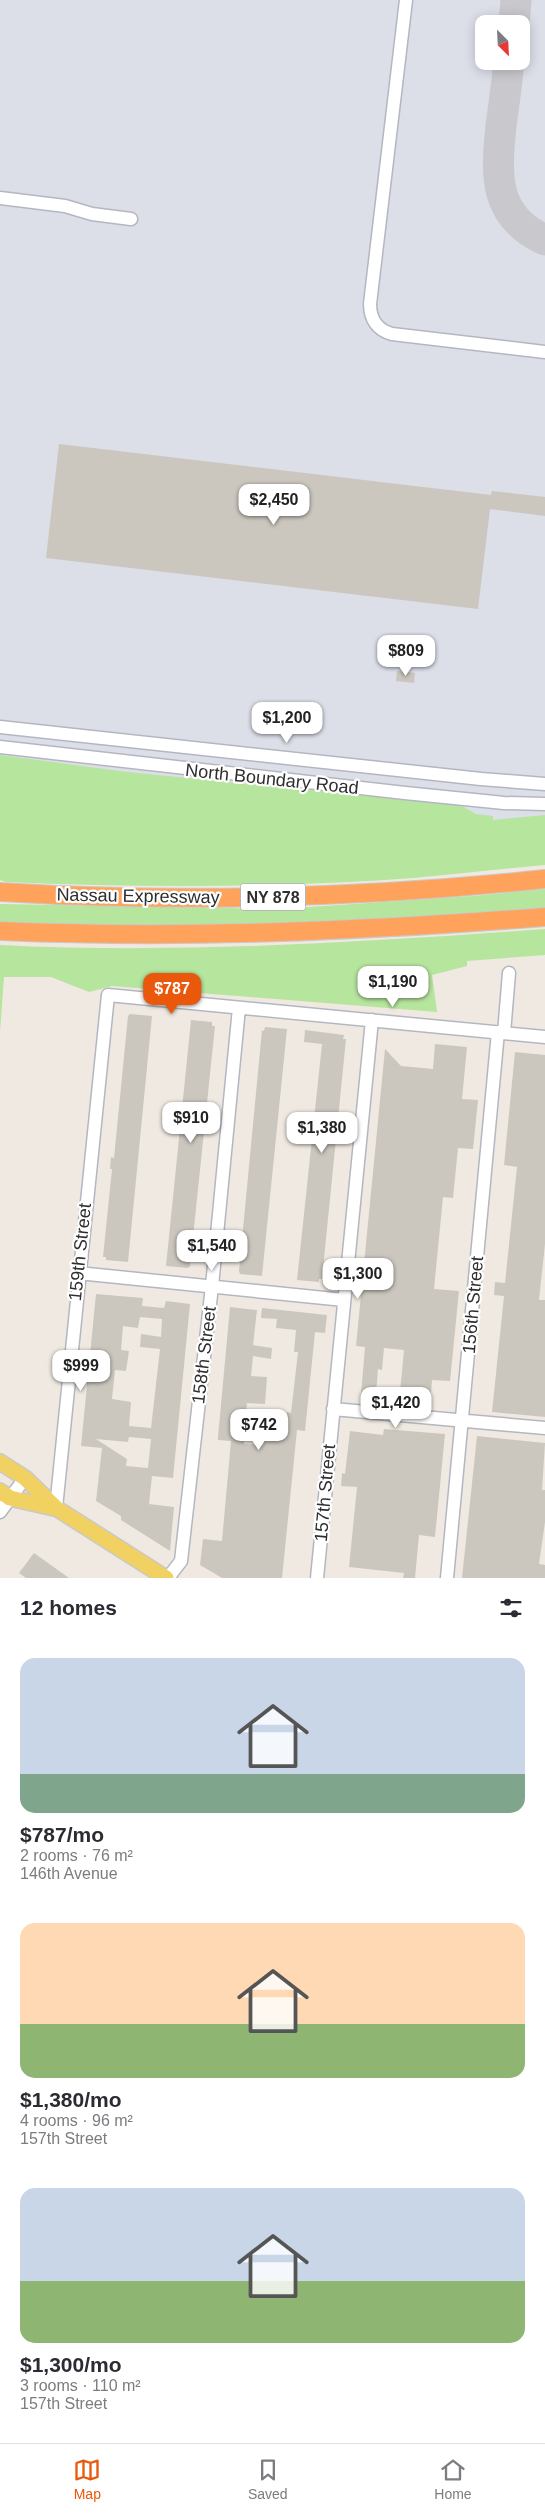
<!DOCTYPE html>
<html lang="en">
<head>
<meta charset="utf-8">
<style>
	body { margin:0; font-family:Arial,sans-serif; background:#f2f2f3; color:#2b2b33; height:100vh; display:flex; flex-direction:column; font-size:19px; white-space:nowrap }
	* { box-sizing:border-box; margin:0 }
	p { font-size:16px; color:#7c7c81 }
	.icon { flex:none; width:28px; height:28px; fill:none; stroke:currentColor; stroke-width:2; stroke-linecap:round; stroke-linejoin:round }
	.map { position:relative; height:1578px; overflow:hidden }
	.drawer { display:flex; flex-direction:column; background:#fff; flex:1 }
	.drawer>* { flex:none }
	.needle { width:32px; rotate:156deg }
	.tools { position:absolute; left:475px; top:15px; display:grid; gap:10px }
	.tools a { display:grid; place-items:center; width:55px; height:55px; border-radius:10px; background:#fff; box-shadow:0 2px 12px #0003; font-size:25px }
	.price { position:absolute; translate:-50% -42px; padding:0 11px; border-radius:10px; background:#fff; color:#222; font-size:16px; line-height:32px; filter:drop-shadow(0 1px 2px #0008) }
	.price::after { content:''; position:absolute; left:50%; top:30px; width:15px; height:11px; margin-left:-8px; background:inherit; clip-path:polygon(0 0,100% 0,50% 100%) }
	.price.active { background:#ea580c; color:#fff }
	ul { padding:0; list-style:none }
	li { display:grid; align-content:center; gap:10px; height:265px; padding:0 20px }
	li span { display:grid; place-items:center; height:155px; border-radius:15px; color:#555 }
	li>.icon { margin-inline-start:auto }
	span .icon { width:90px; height:90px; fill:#fffc; stroke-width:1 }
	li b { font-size:21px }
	h2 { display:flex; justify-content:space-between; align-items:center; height:60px; padding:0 20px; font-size:21px }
	.tab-bar { display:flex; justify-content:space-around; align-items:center; height:70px; border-top:1px solid #e1e1e2; background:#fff; font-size:14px; color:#7c7c81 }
	.tab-bar a { display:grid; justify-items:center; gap:2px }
	.tab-bar .active { color:#ea580c }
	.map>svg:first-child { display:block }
	.airport { fill:#dcdee8; fill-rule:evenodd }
	.green { fill:#b6e59e }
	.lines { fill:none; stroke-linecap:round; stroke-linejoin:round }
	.taxiway { stroke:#c9c8cc; stroke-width:31 }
	.building { fill:#cbc7bf; fill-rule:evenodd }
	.minor-casing { stroke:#b4b7c1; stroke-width:15 }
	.major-casing { stroke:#c9c9c9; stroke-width:18 }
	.highway-casing { stroke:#c9c9c9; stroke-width:20 }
	.minor { stroke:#fff; stroke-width:12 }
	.major { stroke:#f2d163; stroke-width:15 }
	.highway { stroke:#ffa35c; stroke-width:18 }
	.labels { text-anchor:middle; stroke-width:4.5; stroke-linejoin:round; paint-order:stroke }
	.shield { fill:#fff; stroke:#6d6d6d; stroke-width:1 }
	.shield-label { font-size:16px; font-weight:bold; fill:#2e2e2e }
	.street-label { font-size:18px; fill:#2e2e2e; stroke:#fff }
</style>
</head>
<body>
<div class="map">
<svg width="545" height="1578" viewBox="0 0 545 1578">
	<rect width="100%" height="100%" fill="#efe9e1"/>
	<path class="airport" d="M0 0H545V850L0 861ZM484 24H521V61H484Z"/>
	<path class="green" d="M0 755 127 772 460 805 476 814 493 816V820L545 815V865C501 869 457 874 413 878 278 888 141 888 6 882L0 880Z
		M545 889V910L310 925 116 926 0 922V904L279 909 473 896Z
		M545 929V955L467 961V966L432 975 437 1012 112 986 89 992 51 977H4L0 1032V945C181 954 364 942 545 929Z"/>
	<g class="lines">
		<path class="taxiway" d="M514 24 516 0
			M509 61C507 83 504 104 501 126 496 175 493 216 545 240"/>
	</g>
	<path class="building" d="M59 444 491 495 492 491 545 497V516L490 509 478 609 46 558Z
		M397 671 415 673 414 683 396 681Z
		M130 1014 152 1016 128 1262 106 1260V1257H103L112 1169H110L111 1157 114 1158 128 1016Z
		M191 1020 212 1022V1026H215L190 1266 188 1268 166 1266Z
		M265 1027 287 1029 262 1276 240 1274 239 1271 262 1030 264 1031Z
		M305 1030 344 1035 343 1039H346L322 1279H319V1282L297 1280 322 1044 304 1042Z
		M435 1044 467 1047 462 1099 478 1100 473 1149 458 1148 453 1198 443 1197 434 1289 459 1291 450 1381 432 1380 430 1405 399 1402 404 1350 384 1348 382 1370 378 1369 376 1395 361 1394 365 1347 356 1346 385 1049 401 1066 433 1069Z
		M515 1052 545 1055V1244L539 1300H545V1417L492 1412 504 1296 494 1295 495 1282 505 1283 517 1167 504 1165Z
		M96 1294 143 1298 142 1306 164 1308 166 1301 190 1304 173 1478 152 1476 149 1504 174 1507 170 1551 121 1520V1516L96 1501 102 1448 81 1446ZM140 1317 162 1319 161 1337 141 1334 140 1347 160 1349 151 1428 129 1426 131 1402 112 1399 115 1370 126 1371 129 1351 121 1350 123 1326 138 1328ZM129 1437 151 1439 148 1468 126 1466 127 1459 96 1439 128 1442Z
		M230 1307 257 1310 253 1345 272 1348 271 1359 253 1356 251 1376 267 1377 265 1404 247 1403 244 1431V1444L263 1445 265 1432 285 1434 287 1412 291 1413 298 1352H294L296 1330 276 1328 277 1319 261 1318 262 1308 327 1315 325 1333 315 1332 305 1431 297 1430 282 1578H222L200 1565 203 1539 222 1541 231 1441 218 1440V1437Z
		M384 1429 445 1434 435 1537 419 1535 415 1578H403L404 1573 349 1567 357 1487 341 1486 342 1473 345 1474 350 1431 383 1435Z
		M477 1436 545 1443 542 1490H545V1522L539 1564 545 1565V1578H462Z
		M34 1553 69 1578H26L19 1573Z"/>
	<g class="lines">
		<g class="minor-casing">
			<path id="minor" d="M406 0 370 304C370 319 377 330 392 334L545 352
				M0 198 65 206 92 214 131 219
				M0 727 481 779 545 784
				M0 747 405 793 504 803 545 804
				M504 1033 509 973
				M78 1273 344 1300
				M333 1409 545 1428
				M56 1508 108 995 545 1037
				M0 1512 25 1478
				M168 1578 181 1561 212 1286 239 1008
				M317 1578 372 1020
				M447 1578 498 1032"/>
		</g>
		<g class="major-casing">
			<path id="major" d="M0 1462 25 1478 56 1508 166 1578
				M0 1491 10 1498 54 1508"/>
		</g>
		<g class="highway-casing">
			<path id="highway" d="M0 892C182 903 364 898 545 879
				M0 931C184 939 362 931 545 917"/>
		</g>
		<use href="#minor" class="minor"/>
		<use href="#major" class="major"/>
		<use href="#highway" class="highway"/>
	</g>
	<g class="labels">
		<rect class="shield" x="240.5" y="883.5" width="65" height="27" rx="4"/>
		<g class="shield-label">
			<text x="273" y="903">NY 878</text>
		</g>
		<g class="street-label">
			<text transform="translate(272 779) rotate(6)" y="6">North Boundary Road</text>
			<text transform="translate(138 896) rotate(1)" y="6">Nassau Expressway</text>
			<text transform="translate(80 1252) rotate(-84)" y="6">159th Street</text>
			<text transform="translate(473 1305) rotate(-85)" y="6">156th Street</text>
			<text transform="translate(204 1355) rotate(-83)" y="6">158th Street</text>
			<text transform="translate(325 1493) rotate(-85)" y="6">157th Street</text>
		</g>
	</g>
</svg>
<div class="tools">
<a><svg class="needle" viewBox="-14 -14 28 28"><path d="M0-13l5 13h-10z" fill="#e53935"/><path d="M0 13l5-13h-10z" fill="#7c7c81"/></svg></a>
</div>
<b class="price" style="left:274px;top:526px">$2,450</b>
<b class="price" style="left:406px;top:677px">$809</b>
<b class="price" style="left:287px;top:744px">$1,200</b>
<b class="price" style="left:393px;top:1008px">$1,190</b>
<b class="price active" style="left:172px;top:1015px">$787</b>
<b class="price" style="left:191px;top:1144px">$910</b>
<b class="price" style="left:322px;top:1154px">$1,380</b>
<b class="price" style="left:212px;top:1272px">$1,540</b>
<b class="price" style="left:358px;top:1300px">$1,300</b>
<b class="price" style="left:81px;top:1392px">$999</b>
<b class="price" style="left:396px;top:1429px">$1,420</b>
<b class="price" style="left:259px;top:1451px">$742</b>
</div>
<section class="drawer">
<h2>12 homes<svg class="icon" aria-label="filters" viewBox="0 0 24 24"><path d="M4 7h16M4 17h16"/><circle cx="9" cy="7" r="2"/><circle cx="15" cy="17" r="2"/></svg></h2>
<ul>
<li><span style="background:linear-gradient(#c9d6e8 75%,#7fa58c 0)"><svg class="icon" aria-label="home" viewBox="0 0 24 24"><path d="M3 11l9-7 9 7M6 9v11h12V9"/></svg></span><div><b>$787/mo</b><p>2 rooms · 76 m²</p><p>146th Avenue</p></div></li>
<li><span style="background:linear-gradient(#ffd9b3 65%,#8fb573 0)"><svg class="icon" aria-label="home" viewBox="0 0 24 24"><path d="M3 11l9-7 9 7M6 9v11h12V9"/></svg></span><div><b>$1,380/mo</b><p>4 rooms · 96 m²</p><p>157th Street</p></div></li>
<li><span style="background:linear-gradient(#c9d6e8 60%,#8fb573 0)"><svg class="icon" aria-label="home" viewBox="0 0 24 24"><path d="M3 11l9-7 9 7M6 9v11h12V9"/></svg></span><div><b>$1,300/mo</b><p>3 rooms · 110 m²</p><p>157th Street</p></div></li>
</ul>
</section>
<nav class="tab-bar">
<a class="active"><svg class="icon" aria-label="map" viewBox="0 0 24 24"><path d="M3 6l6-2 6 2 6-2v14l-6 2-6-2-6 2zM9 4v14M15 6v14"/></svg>Map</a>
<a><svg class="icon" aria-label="saved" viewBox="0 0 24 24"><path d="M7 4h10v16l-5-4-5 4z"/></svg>Saved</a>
<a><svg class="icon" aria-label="home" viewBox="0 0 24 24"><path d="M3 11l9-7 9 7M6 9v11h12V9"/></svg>Home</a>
</nav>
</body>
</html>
